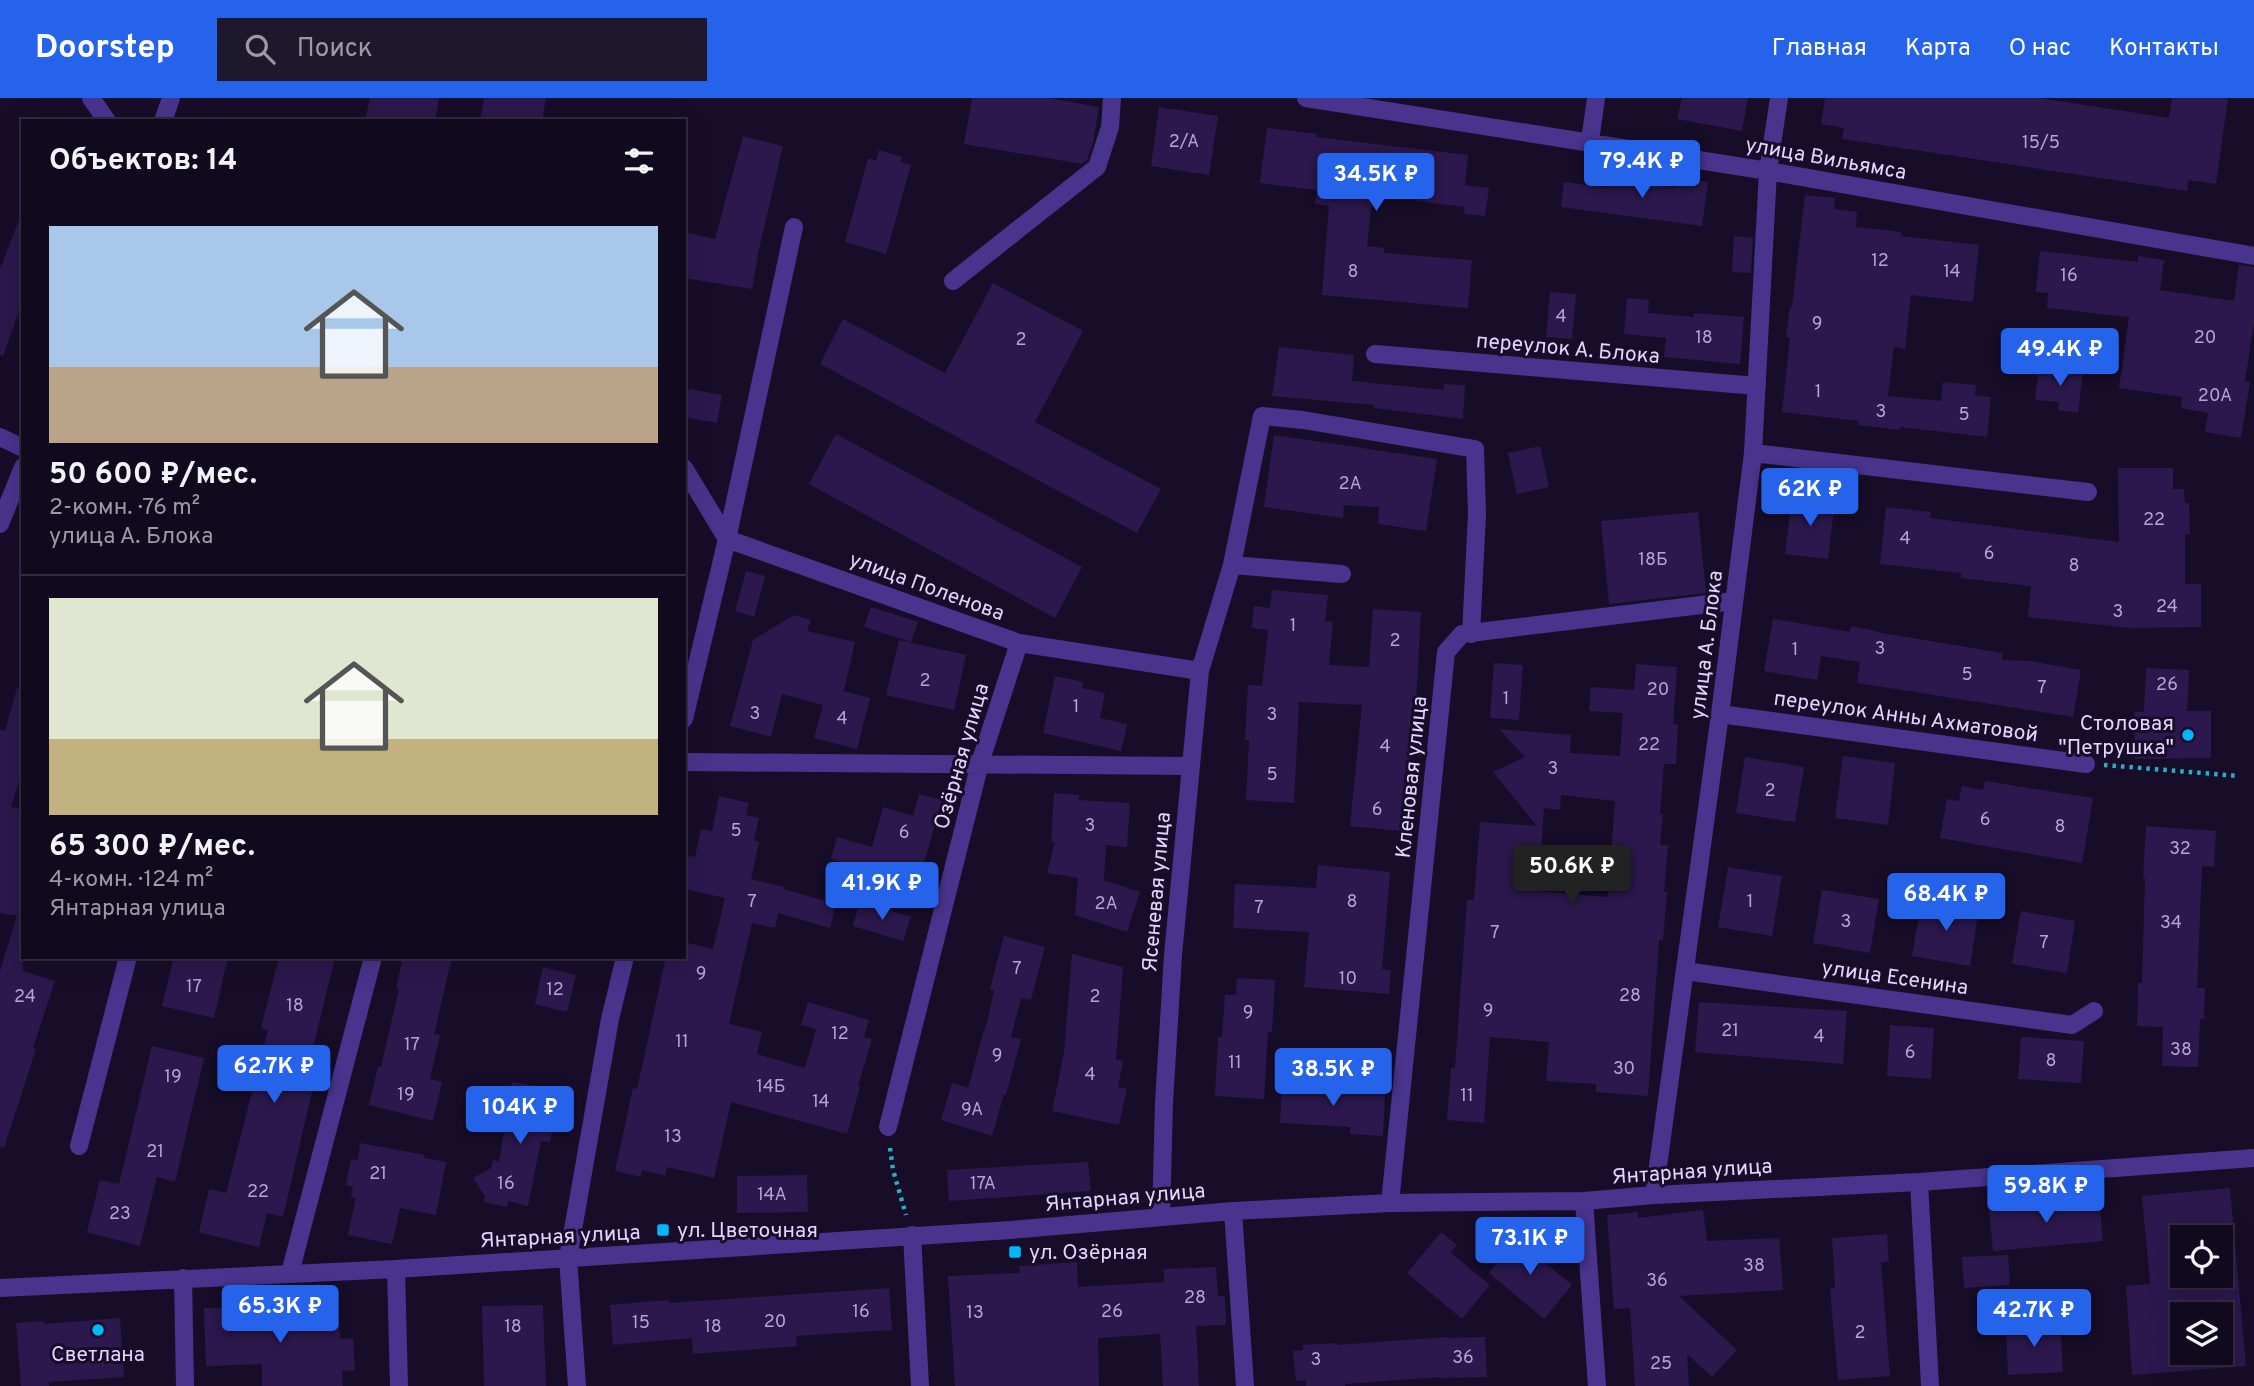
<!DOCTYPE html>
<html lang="ru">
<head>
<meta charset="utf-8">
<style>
	body { margin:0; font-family:Overpass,sans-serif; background:#1e182c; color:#f1f3f6; height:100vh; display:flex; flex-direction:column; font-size:26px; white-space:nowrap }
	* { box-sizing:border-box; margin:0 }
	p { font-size:23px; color:#9c9aa4 }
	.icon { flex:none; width:38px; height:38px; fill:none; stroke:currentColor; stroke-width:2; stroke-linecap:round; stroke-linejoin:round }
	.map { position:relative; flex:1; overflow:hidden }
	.panel { position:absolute; left:21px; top:21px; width:665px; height:840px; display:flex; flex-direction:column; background:#110a1f; border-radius:0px; box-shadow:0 7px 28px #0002,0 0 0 2px #302b3d }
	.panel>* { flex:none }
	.fabs { position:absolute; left:2170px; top:1127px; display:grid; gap:14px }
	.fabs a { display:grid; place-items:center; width:63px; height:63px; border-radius:0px; background:#110a1f; box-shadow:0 7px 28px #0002,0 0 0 2px #302b3d; font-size:35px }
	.price { position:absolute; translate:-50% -60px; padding:0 16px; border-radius:7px; background:#2563eb; color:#fff; font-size:23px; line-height:46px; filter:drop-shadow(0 2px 4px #0008) }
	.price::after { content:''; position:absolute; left:50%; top:42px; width:21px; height:16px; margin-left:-10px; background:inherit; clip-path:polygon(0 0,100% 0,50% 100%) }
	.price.active { background:#222; color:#fff }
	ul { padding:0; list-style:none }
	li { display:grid; align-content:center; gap:14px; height:371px; padding:0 28px }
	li+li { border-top:2px solid #302b3d }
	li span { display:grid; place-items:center; height:217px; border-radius:0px; color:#555 }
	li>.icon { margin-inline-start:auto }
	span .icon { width:126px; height:126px; fill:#fffc; stroke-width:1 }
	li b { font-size:30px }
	h2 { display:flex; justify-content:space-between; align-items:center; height:84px; padding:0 28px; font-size:30px }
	header { display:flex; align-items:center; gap:42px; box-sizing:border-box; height:98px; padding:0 35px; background:#2563eb; color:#fff }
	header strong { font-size:33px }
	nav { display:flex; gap:38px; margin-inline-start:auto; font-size:24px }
	.search { width:490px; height:63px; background:#1e182c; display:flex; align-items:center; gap:18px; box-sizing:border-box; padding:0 24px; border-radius:0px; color:#9c9aa4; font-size:26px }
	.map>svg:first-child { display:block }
	.building { fill:#2c184c; fill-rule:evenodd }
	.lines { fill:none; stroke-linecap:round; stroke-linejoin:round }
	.path { stroke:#24b1c5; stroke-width:4.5; stroke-dasharray:3.5 5; stroke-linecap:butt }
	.minor { stroke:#48348c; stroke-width:18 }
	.poi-dot { fill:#02b7ff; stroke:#170d29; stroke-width:2.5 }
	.labels { text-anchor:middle; stroke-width:6; stroke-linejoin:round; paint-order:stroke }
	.number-label { font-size:18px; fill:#b4a6d2 }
	.street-label { font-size:21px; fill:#e2d6ff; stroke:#170d29 }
	.poi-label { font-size:21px; fill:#e2d6ff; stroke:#170d29; text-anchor:start }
</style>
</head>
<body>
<header>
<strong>Doorstep</strong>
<div class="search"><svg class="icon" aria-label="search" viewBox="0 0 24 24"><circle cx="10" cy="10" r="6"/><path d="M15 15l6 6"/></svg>Поиск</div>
<nav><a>Главная</a><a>Карта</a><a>О нас</a><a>Контакты</a></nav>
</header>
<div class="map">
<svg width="2254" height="1288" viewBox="0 0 2254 1288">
	<rect width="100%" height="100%" fill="#170d29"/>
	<path class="building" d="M370 0H439L435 23H365Z
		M484 0H546L542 23H480Z
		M972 0H1048L1099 9 1093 45 1087 62 1082 66 964 46Z
		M1682 0H1748L1742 33 1677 21Z
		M1825 0H2039L2169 20 2172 0H2228L2216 86 2189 82 2187 93 1842 41 1844 30 1821 26Z
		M1159 9 1218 18 1209 77 1151 68Z
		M1267 30 1317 36 1316 39 1468 57 1465 87 1489 90 1485 118 1464 116 1465 109 1415 103 1416 96 1373 91 1367 148 1384 150V155L1472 162 1468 210 1322 197 1329 108 1315 106 1317 92 1260 85Z
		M743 38 783 48 759 151 752 191 684 180V134L715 141Z
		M879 52 902 59 900 64 911 67 886 156 845 144 868 60 876 63Z
		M1675 80 1708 84 1702 128 1561 109 1564 84 1608 90 1610 82 1674 90Z
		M1805 97 1835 100 1834 111 1857 114 1856 129 1901 134V138L1979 147 1973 204 1911 197 1905 251 1894 249 1888 298 1941 303 1943 284 1976 287 1975 297 1991 299 1987 339 1900 329V332L1858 327 1859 323 1782 314 1790 239H1786L1790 209H1792Z
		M21 117 23 202 3 258 0 257V171Z
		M1734 138 1753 140 1751 175 1732 174Z
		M2040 153 2138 164V158L2164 162 2160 192 2234 203 2239 167 2254 169V225L2245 283 2250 284 2241 340 2205 334 2208 315 2181 310 2182 299 2119 290 2129 219 2047 210 2048 195 2036 194Z
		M993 185 1083 233 1035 324 1161 391 1137 435 820 266 843 221 945 275Z
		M1550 194 1576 196 1572 241 1546 239Z
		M1627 200 1649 202 1648 215 1694 219V215L1744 219 1740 266 1664 259 1666 240 1624 236Z
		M1279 249 1354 257 1352 283 1444 292V286L1465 287 1463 321 1374 310V307L1272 298Z
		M2039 269 2083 274 2078 315 2058 312 2059 304 2035 302Z
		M689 291 722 297 717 325 684 319Z
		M836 336 1082 469 1055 520 809 386Z
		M1274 337 1437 361 1426 433 1378 426 1379 409 1344 407 1343 420 1264 409Z
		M1540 348 1549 389 1517 396 1508 355Z
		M2118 370H2173V391H2184L2185 405H2189L2190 437 2185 436V486H2201V529L2130 530 2028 519 2031 488 1961 480V475L1880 466 1886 409 1931 414 1930 420 2119 444Z
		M1792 399 1835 404 1828 461 1785 456Z
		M1698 414 1706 495 1609 506 1601 423Z
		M746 473 765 478 754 519 735 513Z
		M1272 492 1328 497 1325 523 1333 524 1329 567 1369 569 1373 511 1421 514 1416 604 1414 603 1409 674H1405L1401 733 1350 728 1362 607 1299 604 1294 705 1246 702 1249 642H1245L1248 587 1262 588 1268 532 1252 530 1254 508 1270 510Z
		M871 509 918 524 911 544 864 529Z
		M794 517 811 522 807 533 855 544 844 593 870 600 857 651 814 640 823 607 782 596 771 639 730 628 753 542Z
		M1773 521 1850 534 1851 528 1876 533V534L2003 555 2002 562 2030 563 2081 572 2073 619 1857 585 1860 564 1821 558 1817 582 1764 573Z
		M899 542 966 557 954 612 886 597Z
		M1494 565 1523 567 1519 622 1490 620Z
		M1636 566 1677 569 1673 626 1678 627 1676 666H1664L1660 716H1663L1660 747H1668L1664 794H1667L1663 842H1659L1648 998 1596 994V986L1546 983 1549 944 1490 939 1484 1025 1447 1022 1451 970H1455L1467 802H1474L1480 724 1537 728 1493 674 1525 659 1499 631 1571 637 1570 655 1620 658 1623 615 1589 613 1591 589 1634 592ZM1561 697 1615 703 1608 799 1538 793 1544 710 1560 712Z
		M2146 570 2189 572 2187 613H2211V660L2135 661 2134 614H2144Z
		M1055 578 1083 584 1082 590 1105 595 1100 620 1127 626 1121 653 1043 635Z
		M17 590 23 591V670L11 709 23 711V873L55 883 33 950 36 951 4 1050 0 1049V873L17 818 0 815V631L5 633Z
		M1843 658 1895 665 1888 727 1835 720Z
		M1745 659 1804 669 1795 724 1736 715Z
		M1985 683 2093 700 2082 765 1940 740 1947 701 1959 703 1962 688 1983 692Z
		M1054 695 1079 697V702L1130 705 1127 749 1106 747 1104 782 1140 794 1127 834 1075 817 1078 780 1047 775 1055 745 1051 744Z
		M919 696 942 702 918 786 831 761 837 739 872 749 883 709 913 718Z
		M719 698 749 705 746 717 759 720 754 742 759 744 751 781 784 789 783 791 836 806 830 830 778 815 775 830 752 825 729 926 762 934 757 956 805 970 816 931 801 927 808 904 869 922 864 939 872 941 858 988 860 989 847 1036 731 1004 714 1080 667 1069 665 1078 642 1072 641 1079 615 1073 633 990 637 991 666 859H684V844L713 851 725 800 684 791V757L695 759 701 731 712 733Z
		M2146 728 2216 733 2214 769 2202 768 2197 890H2205L2204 921H2200L2198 969 2162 968 2163 929 2137 928 2138 885H2142L2145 780H2143Z
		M1318 767 1390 774 1382 871 1391 872 1389 896 1304 889 1309 834 1233 830 1235 786 1316 790Z
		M1728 769 1782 778 1772 838 1718 829Z
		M1822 792 1879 801 1870 855 1813 845Z
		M1922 801 1979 811 1970 868 1912 858Z
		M859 806 911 818 903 843 853 828Z
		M2021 813 2075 823 2067 875 2012 866Z
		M1004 838 1045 849 1031 902 1021 900 1011 939 1021 941 1006 997 1004 996 992 1038 941 1022 952 985 968 990 984 932H985L994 893 990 891Z
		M1072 856 1123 869 1116 962 1123 963 1118 989 1127 991 1119 1027 1052 1013 1064 955Z
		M174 859H228L214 920 162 908Z
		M279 859H335L309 966 318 968 283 1119 267 1115 259 1149 199 1134 209 1091 226 1095 268 932 261 930Z
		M403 859H452L434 936 440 937 430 981 442 984 433 1023 369 1007 378 968 381 969 399 891 396 890Z
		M543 869 576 877 567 914 535 906Z
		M1237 880 1275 882 1272 934H1268L1264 1001 1215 998 1218 939H1222L1225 897H1236Z
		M1699 904 1847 913 1843 966 1695 954Z
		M1890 927 1934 930 1931 981 1887 978Z
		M2021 939 2084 943 2081 985 2018 981Z
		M152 948 204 960 175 1084 157 1079 140 1148 87 1134 100 1082 119 1086Z
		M512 984 550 990 548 1001 557 1003 550 1044 541 1043 528 1108 508 1103 507 1109 484 1104 485 1098 473 1080 491 1070 493 1062 499 1064Z
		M1282 986 1350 990V994L1385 996 1383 1038 1350 1036V1029L1280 1025Z
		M360 1045 425 1057 424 1060 446 1064 436 1117 400 1110 392 1146 348 1137 356 1100 351 1099 353 1089 346 1087 351 1061 358 1062Z
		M1088 1064 1091 1093 949 1103 947 1072Z
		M807 1077 808 1114 737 1115V1078Z
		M2230 1090 2246 1268 2132 1277 2126 1188 2150 1186 2142 1098ZM2182 1139H2221V1178H2182ZM2182 1216H2221V1255H2182Z
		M2099 1101 2103 1143 1993 1153 1989 1111Z
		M1703 1112 1707 1143 1779 1140 1783 1192 1679 1198 1737 1252 1712 1279 1687 1256 1689 1288H1635L1630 1210 1614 1211 1607 1117 1638 1114V1120Z
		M1441 1134 1457 1147 1451 1155 1490 1187 1462 1221 1407 1175Z
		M1523 1134 1539 1147 1533 1155 1572 1187 1544 1221 1489 1175Z
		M1887 1136 1889 1164H1881L1890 1278 1838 1282 1830 1191 1835 1190 1832 1140Z
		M2008 1157 2010 1187 1964 1190 1962 1159Z
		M1077 1164 1078 1189 1164 1184V1171L1216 1169 1218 1198H1225L1226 1227 1196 1228 1199 1288H1163L1160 1236 1098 1240 1099 1288H955L948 1178 1020 1175 1019 1168Z
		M889 1190 892 1232 796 1238 797 1248 693 1256 692 1240 613 1247 610 1207 669 1202V1205Z
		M543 1207 546 1288H484L482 1208Z
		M257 1208V1218L338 1213 340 1241 353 1240 355 1272 342 1273 343 1288H262V1266L206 1268 204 1210Z
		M120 1220 124 1279 49 1284V1288H21L16 1225 44 1223V1226Z
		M2060 1225 2063 1274 2008 1277 2006 1227Z
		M1447 1239 1446 1240 1485 1239 1487 1279 1440 1280V1279L1345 1286V1288H1306V1282L1296 1283 1293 1253 1303 1252V1247L1337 1245V1247Z"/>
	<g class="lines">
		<path class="path" d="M2104 667 2239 678
			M890 1050 893 1072 906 1117"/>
		<path class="minor" d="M91 0 107 23
			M1306 0 1768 73 2254 158
			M163 23 171 0
			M1590 43 1596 0
			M953 183 1097 69 1110 29 1112 0
			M1375 256 1757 288
			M0 339 23 350
			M1753 355 2088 394
			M684 370 727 441 1019 545 1200 573
			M0 426 23 369
			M1232 467 1342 476
			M1720 616 2086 666
			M684 621 727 441 794 129
			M684 664 1190 668
			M1685 873 2072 927 2094 913
			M888 1029 980 665 1019 545
			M79 1048 128 859
			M1919 1084 1930 1288
			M1654 1097 1720 616 1753 355 1768 73 1779 0
			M1584 1103 1597 1288
			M1390 1105 1446 554 1462 536 1734 503
			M1233 1113 1245 1288
			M1161 1119 1164 1005 1173 857 1200 573 1232 467 1262 318 1303 322 1475 351 1477 416 1471 536
			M912 1137 920 1288
			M396 1171 399 1288
			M290 1175 373 859
			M183 1180 185 1288
			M0 1190 396 1171 665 1154 1011 1132 1233 1113 1390 1105 1584 1103 1654 1097 1919 1084 2254 1060
			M577 1288 568 1160 610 921 625 859"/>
	</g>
	<g class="poi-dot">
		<circle cx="2188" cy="637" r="7"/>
		<rect x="656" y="1125" width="14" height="14" rx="3.5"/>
		<rect x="1008" y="1147" width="14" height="14" rx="3.5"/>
		<circle cx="98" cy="1232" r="7"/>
	</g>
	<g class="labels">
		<g class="number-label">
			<text x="1184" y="49">2/А</text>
			<text x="2041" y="50">15/5</text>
			<text x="1880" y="168">12</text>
			<text x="1353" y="179">8</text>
			<text x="1952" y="179">14</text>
			<text x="2069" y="183">16</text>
			<text x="1561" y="224">4</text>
			<text x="1817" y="231">9</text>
			<text x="1704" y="245">18</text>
			<text x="2205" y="245">20</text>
			<text x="1021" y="247">2</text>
			<text x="1818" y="299">1</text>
			<text x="2215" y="303">20А</text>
			<text x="1881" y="319">3</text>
			<text x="1964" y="322">5</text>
			<text x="1350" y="391">2А</text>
			<text x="2154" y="427">22</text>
			<text x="1905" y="446">4</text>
			<text x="1989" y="461">6</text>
			<text x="1653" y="467">18Б</text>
			<text x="2074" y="473">8</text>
			<text x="2167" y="514">24</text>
			<text x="2118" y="519">3</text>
			<text x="1293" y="533">1</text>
			<text x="1395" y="548">2</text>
			<text x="1880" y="556">3</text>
			<text x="1795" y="557">1</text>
			<text x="1967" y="582">5</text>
			<text x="925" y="588">2</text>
			<text x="2167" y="592">26</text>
			<text x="2042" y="595">7</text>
			<text x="1658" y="597">20</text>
			<text x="1506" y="606">1</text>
			<text x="1076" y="614">1</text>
			<text x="755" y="621">3</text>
			<text x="1272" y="622">3</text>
			<text x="842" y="626">4</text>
			<text x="1649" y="652">22</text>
			<text x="1385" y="654">4</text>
			<text x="1553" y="676">3</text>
			<text x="1272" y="682">5</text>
			<text x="1770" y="698">2</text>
			<text x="1377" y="717">6</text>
			<text x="1985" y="727">6</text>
			<text x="1090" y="733">3</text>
			<text x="2060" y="734">8</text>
			<text x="736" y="738">5</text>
			<text x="904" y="740">6</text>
			<text x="2180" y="756">32</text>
			<text x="752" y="809">7</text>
			<text x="1352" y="809">8</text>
			<text x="1750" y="809">1</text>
			<text x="1106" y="811">2А</text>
			<text x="1259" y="815">7</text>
			<text x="1846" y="829">3</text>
			<text x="2171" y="830">34</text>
			<text x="1495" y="840">7</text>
			<text x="2044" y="850">7</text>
			<text x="1017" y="876">7</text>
			<text x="701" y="881">9</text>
			<text x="1348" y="886">10</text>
			<text x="194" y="894">17</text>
			<text x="555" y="897">12</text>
			<text x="1630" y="903">28</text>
			<text x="25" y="904">24</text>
			<text x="1095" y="904">2</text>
			<text x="295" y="913">18</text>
			<text x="1488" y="918">9</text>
			<text x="1248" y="920">9</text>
			<text x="1730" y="938">21</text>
			<text x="840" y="941">12</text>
			<text x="1819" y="944">4</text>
			<text x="682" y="949">11</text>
			<text x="412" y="952">17</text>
			<text x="2181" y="957">38</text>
			<text x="1910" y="960">6</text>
			<text x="997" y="963">9</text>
			<text x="2051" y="968">8</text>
			<text x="1235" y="970">11</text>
			<text x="1624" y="976">30</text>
			<text x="1090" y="982">4</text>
			<text x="173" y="984">19</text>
			<text x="771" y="994">14Б</text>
			<text x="406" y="1002">19</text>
			<text x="1467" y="1003">11</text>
			<text x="821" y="1009">14</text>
			<text x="972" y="1017">9А</text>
			<text x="673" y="1044">13</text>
			<text x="155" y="1059">21</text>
			<text x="378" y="1081">21</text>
			<text x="506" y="1091">16</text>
			<text x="983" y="1091">17А</text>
			<text x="258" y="1099">22</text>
			<text x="772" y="1102">14А</text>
			<text x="120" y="1121">23</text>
			<text x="1754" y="1173">38</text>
			<text x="1657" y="1188">36</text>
			<text x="1195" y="1205">28</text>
			<text x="861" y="1219">16</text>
			<text x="1112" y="1219">26</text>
			<text x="975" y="1220">13</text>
			<text x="775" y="1229">20</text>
			<text x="641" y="1230">15</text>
			<text x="513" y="1234">18</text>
			<text x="713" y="1234">18</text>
			<text x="1860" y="1240">2</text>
			<text x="1463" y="1265">36</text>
			<text x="1316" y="1267">3</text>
			<text x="1661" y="1271">25</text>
		</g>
		<g class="street-label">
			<text transform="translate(1826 60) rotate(10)" y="7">улица Вильямса</text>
			<text transform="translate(1568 250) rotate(5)" y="7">переулок А. Блока</text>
			<text transform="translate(927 488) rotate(20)" y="7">улица Поленова</text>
			<text transform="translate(1706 547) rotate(-83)" y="7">улица А. Блока</text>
			<text transform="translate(1906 618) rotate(8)" y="7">переулок Анны Ахматовой</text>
			<text transform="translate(961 658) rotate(-74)" y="7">Озёрная улица</text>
			<text transform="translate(1411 679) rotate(-84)" y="7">Кленовая улица</text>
			<text transform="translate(1156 794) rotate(-85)" y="7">Ясеневая улица</text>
			<text transform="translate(1895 879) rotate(8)" y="7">улица Есенина</text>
			<text transform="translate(1692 1073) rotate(-4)" y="7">Янтарная улица</text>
			<text transform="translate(1125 1099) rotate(-5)" y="7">Янтарная улица</text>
			<text transform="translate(560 1138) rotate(-3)" y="7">Янтарная улица</text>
		</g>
		<g class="poi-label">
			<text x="2174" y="632" text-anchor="end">Столовая<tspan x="2174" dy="24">"Петрушка"</tspan></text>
			<text x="677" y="1139">ул. Цветочная</text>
			<text x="1029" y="1161">ул. Озёрная</text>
			<text x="98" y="1263" text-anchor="middle">Светлана</text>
		</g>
	</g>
</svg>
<div class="fabs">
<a><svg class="icon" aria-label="locate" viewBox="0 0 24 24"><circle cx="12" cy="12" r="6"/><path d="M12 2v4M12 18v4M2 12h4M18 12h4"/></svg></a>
<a><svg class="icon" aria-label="layers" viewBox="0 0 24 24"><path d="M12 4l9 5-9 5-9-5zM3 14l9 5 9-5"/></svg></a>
</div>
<b class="price" style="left:1642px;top:102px">79.4K ₽</b>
<b class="price" style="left:1376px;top:115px">34.5K ₽</b>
<b class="price" style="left:2060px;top:290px">49.4K ₽</b>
<b class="price" style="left:1810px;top:430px">62K ₽</b>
<b class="price active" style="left:1572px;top:807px">50.6K ₽</b>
<b class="price" style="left:882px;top:824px">41.9K ₽</b>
<b class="price" style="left:1946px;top:835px">68.4K ₽</b>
<b class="price" style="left:274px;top:1007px">62.7K ₽</b>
<b class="price" style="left:1333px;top:1010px">38.5K ₽</b>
<b class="price" style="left:520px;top:1048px">104K ₽</b>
<b class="price" style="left:2046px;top:1127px">59.8K ₽</b>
<b class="price" style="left:1530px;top:1179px">73.1K ₽</b>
<b class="price" style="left:280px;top:1247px">65.3K ₽</b>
<b class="price" style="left:2034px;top:1251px">42.7K ₽</b>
<section class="panel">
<h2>Объектов: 14<svg class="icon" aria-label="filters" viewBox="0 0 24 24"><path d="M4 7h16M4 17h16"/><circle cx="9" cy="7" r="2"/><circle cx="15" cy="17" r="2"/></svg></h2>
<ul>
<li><span style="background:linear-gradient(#a9c7e8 65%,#b9a48a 0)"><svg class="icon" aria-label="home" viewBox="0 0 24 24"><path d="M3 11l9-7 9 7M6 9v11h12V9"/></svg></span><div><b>50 600 ₽/мес.</b><p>2-комн. · 76 m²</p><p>улица А. Блока</p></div></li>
<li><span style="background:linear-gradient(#dfe7d0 65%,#c2b280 0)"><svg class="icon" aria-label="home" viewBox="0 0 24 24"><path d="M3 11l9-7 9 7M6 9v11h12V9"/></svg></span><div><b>65 300 ₽/мес.</b><p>4-комн. · 124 m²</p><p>Янтарная улица</p></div></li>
</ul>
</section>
</div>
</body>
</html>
